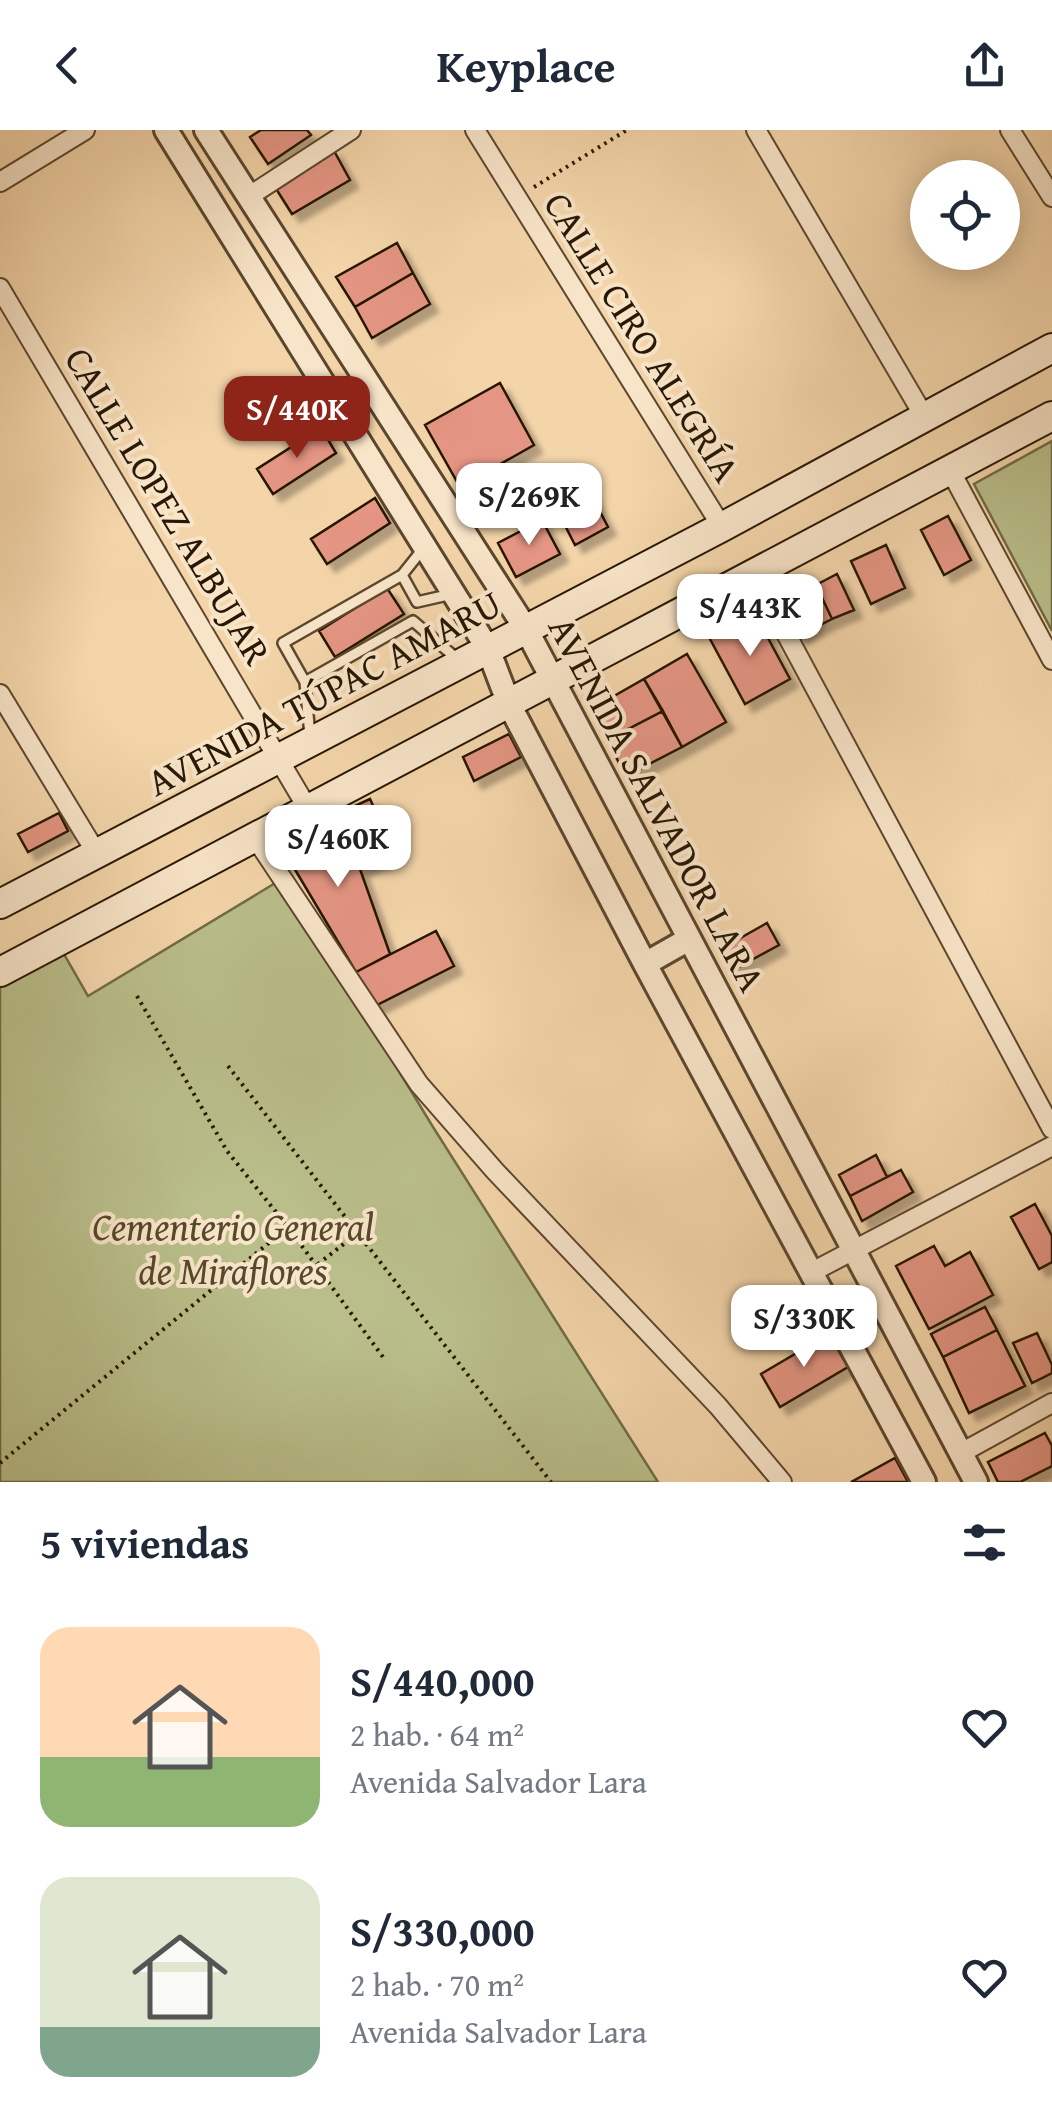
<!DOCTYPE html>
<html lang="es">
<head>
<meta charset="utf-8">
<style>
	body { margin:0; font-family:"Gentium Book Plus",serif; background:#f2f2f3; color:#1f2937; height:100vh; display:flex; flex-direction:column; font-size:38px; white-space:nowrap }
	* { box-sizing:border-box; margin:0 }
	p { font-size:32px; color:#747a83 }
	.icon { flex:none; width:55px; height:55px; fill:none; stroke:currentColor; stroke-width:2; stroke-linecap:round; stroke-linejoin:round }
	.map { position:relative; height:1352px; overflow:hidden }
	.side { display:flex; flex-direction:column; background:#fff; flex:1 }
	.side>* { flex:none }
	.tools { position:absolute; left:910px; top:30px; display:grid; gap:20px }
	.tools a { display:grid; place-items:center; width:110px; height:110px; border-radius:50%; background:#fff; box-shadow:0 5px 25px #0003; font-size:50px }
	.price { position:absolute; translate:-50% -85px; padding:0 22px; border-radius:20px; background:#fff; color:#222; font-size:32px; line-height:65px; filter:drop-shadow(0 2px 5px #0008) }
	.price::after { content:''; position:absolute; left:50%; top:60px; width:30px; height:22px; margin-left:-15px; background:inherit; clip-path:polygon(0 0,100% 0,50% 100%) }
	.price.selected { background:#8f2418; color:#fff }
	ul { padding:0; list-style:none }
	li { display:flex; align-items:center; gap:30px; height:250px; padding:0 40px }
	li span { display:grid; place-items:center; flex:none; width:280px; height:200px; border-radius:30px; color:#555 }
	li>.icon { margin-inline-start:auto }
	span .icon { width:120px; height:120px; fill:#fffc; stroke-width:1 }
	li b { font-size:42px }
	h2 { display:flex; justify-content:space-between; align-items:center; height:120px; padding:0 40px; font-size:42px }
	header { display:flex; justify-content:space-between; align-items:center; height:130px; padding:0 40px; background:#fff; font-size:45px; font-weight:700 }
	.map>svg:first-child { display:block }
	.green { fill:#b9be8a; stroke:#706b46; stroke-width:2.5 }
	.building { fill:#e49583; stroke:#281803; stroke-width:2.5; filter:url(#shadow) }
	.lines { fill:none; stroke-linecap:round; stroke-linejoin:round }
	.service-casing { stroke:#5b472d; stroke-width:14 }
	.minor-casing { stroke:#5b472d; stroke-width:22 }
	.tertiary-casing { stroke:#5b472d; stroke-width:28 }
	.secondary-casing { stroke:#281803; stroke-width:32 }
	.path { stroke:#281803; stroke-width:4; stroke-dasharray:2.5 5; stroke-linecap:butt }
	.service { stroke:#f8e4c8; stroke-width:9 }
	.minor { stroke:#f8e4c8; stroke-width:18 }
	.tertiary { stroke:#f8e4c8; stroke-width:22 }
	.secondary { stroke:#f8e4c8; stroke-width:28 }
	.labels { text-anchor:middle; stroke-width:8; stroke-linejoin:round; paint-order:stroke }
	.street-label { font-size:38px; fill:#281803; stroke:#f8e4c8 }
	.park-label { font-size:38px; font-style:italic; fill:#544a2c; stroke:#f8e4c8 }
</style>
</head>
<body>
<header><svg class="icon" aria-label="back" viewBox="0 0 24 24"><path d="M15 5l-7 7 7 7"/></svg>Keyplace<svg class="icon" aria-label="share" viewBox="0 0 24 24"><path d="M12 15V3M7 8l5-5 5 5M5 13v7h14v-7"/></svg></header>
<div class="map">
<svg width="1052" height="1352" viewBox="0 0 1052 1352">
	<defs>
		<filter id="shadow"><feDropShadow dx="8" dy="8" stdDeviation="2.5" flood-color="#0004"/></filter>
	</defs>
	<rect width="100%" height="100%" fill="#f4d5aa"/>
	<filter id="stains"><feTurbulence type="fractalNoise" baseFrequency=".002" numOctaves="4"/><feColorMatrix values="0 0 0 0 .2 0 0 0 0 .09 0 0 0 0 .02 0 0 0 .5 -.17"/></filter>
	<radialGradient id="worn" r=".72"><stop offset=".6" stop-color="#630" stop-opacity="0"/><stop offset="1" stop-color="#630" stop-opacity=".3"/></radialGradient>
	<path class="green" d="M1052 311V501L974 354Z
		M282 749 433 997 658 1352H0V843L57 812 88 866Z"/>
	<path class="building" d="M261 0H307L311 5 268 34 250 7Z
		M333 19 350 50 292 84 273 54Z
		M397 113 413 143 355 177 336 147Z
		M413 143 430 174 372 208 355 177Z
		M500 253 534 315 460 357 425 295Z
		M321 298 336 323 273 364 257 339Z
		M582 347 608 397 575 415 549 364Z
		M375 368 390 393 327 434 311 409Z
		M948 386 971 430 944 445 921 400Z
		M542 390 560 424 516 447 498 413Z
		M886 415 905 458 871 474 851 431Z
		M837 444 854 480 832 489 816 455Z
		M816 455 832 489 798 506 781 472Z
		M387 458 404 484 335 527 319 501Z
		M755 484 790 549 745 574 710 509Z
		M687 524 726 592 682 617 644 549Z
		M644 549 663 581 607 610 593 578Z
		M663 581 682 617 626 646 607 610Z
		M509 604 521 627 474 651 463 627Z
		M370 669 395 723 360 739 335 685Z
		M59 683 68 701 28 722 18 704Z
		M335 685 360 739 390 824 356 842 278 711Z
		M767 793 779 815 733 840 721 819Z
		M436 801 454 836 373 877 356 842Z
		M876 1025 887 1047 850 1066 839 1045Z
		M901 1040 913 1062 862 1091 850 1066Z
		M1035 1074 1052 1106V1132L1039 1139 1011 1087Z
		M934 1116 945 1136 970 1122 993 1165 929 1199 896 1136Z
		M985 1177 997 1200 943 1227 931 1204Z
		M997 1200 1025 1256 969 1283 943 1227Z
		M1037 1203 1052 1235V1243L1032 1253 1013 1213Z
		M829 1204 848 1237 780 1277 761 1244Z
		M1045 1303 1052 1316V1336L1020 1352H998L988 1332Z
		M895 1328 908 1352H851Z"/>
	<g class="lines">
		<g class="service-casing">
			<path id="service" d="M422 420 402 445 417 472 452 464
				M305 552 283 513 402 445
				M310 606 305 552 413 491 456 528"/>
		</g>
		<g class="minor-casing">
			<path id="minor" d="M475 0 722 397
				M756 0 924 286
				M1010 0 1052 67
				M0 52 85 0
				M248 67 351 0
				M0 158 308 679
				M950 340 1052 530
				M754 444 1052 999
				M0 564 97 724
				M256 709 419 954 495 1041 718 1276 782 1352
				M812 1142 1052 1016
				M961 1323 1052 1273"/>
		</g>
		<g class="tertiary-casing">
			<path id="tertiary" d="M166 0 488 519 509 574 645 834 924 1352
				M206 0 526 499 976 1352
				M645 834 689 809"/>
		</g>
		<g class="secondary-casing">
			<path id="secondary" d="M0 774 722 397 1052 218
				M0 842 1052 286"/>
		</g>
		<path class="path" d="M534 57 627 0
			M137 866 227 1021 288 1097 383 1227
			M228 936 551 1352
			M318 1134 358 1103
			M0 1333 287 1098"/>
		<use href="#service" class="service"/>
		<use href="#minor" class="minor"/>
		<use href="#tertiary" class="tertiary"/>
		<use href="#secondary" class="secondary"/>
	</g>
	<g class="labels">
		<g class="street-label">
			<text transform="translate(642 207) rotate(58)" y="13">CALLE CIRO ALEGRÍA</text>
			<text transform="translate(168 376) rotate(59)" y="13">CALLE LOPEZ ALBUJAR</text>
			<text transform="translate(324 563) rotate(-28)" y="13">AVENIDA TÚPAC AMARU</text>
			<text transform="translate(657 674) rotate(62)" y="13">AVENIDA SALVADOR LARA</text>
		</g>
		<g class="park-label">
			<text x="233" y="1110">Cementerio General<tspan x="233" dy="44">de Miraflores</tspan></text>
		</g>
	</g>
	<rect width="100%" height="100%" filter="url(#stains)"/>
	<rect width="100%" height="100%" fill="url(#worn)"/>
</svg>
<div class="tools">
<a><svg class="icon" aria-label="locate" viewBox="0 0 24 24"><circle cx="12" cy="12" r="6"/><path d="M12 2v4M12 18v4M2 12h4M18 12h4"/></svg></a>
</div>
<b class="price selected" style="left:297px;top:331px">S/440K</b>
<b class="price" style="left:529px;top:418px">S/269K</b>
<b class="price" style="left:750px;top:529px">S/443K</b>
<b class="price" style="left:338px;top:760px">S/460K</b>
<b class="price" style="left:804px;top:1240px">S/330K</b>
</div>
<section class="side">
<h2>5 viviendas<svg class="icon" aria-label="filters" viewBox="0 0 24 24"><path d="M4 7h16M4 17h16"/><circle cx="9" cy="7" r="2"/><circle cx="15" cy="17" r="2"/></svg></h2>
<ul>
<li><span style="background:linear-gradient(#ffd9b3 65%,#8fb573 0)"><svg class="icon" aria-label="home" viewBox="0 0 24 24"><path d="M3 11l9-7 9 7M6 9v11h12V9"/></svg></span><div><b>S/440,000</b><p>2 hab. · 64 m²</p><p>Avenida Salvador Lara</p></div><svg class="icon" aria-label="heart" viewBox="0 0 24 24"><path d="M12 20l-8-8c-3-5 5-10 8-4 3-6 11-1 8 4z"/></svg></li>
<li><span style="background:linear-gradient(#dfe7d0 75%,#7fa58c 0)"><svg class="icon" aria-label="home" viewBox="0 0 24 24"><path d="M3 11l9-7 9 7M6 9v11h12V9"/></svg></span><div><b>S/330,000</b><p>2 hab. · 70 m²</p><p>Avenida Salvador Lara</p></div><svg class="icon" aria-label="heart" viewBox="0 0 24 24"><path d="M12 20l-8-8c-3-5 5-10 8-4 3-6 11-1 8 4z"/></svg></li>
</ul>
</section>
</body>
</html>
